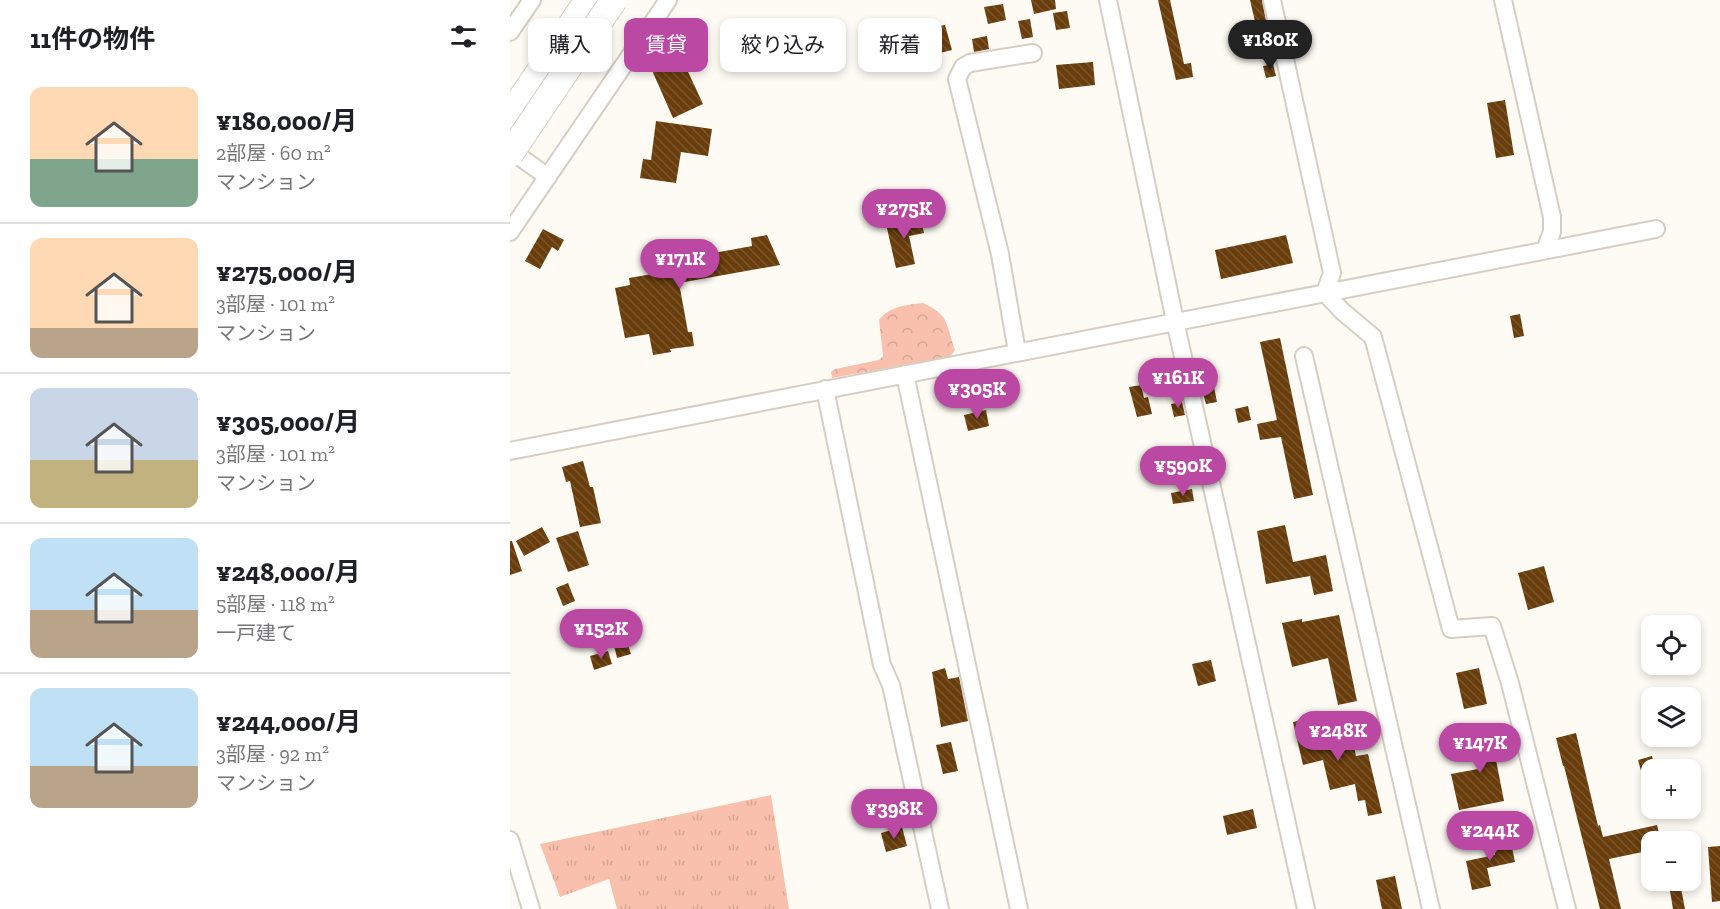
<!DOCTYPE html>
<html lang="ja">
<head>
<meta charset="utf-8">
<style>
	body { margin:0; font-family:"Zilla Slab","Noto Sans JP",serif; background:#f6f6f6; color:#202124; height:100vh; display:flex; flex-direction:column; font-size:22px; white-space:nowrap }
	* { box-sizing:border-box; margin:0 }
	p { font-size:20px; color:#757577 }
	.icon { flex:none; width:33px; height:33px; fill:none; stroke:currentColor; stroke-width:2; stroke-linecap:round; stroke-linejoin:round }
	.map { position:relative; flex:1; overflow:hidden }
	.side { display:flex; flex-direction:column; background:#fff; width:510px }
	.side>* { flex:none }
	.hud { position:absolute; left:18px; top:18px; width:570px; height:54px; display:flex; gap:12px }
	.controls { position:absolute; left:1131px; top:615px; display:grid; gap:12px }
	.controls a { display:grid; place-items:center; width:60px; height:60px; border-radius:12px; background:#fff; box-shadow:0 3px 9px #0003; font-size:30px }
	.price { position:absolute; translate:-50% -51px; padding:0 14px; border-radius:21px; background:#bb49a4; color:#fff; font-size:20px; line-height:39px; filter:drop-shadow(0 2px 3px #0008) }
	.price::after { content:''; position:absolute; left:50%; top:36px; width:18px; height:14px; margin-left:-9px; background:inherit; clip-path:polygon(0 0,100% 0,50% 100%) }
	.price.current { background:#222; color:#fff }
	ul { padding:0; list-style:none }
	li { display:flex; align-items:center; gap:18px; height:150px; padding:0 30px }
	li+li { border-top:2px solid #e0e0e0 }
	li span { display:grid; place-items:center; flex:none; width:168px; height:120px; border-radius:12px; color:#555 }
	li>.icon { margin-inline-start:auto }
	span .icon { width:72px; height:72px; fill:#fffc; stroke-width:1 }
	li b { font-size:26px }
	h2 { display:flex; justify-content:space-between; align-items:center; height:72px; padding:0 30px; font-size:26px }
	.pill { padding:0 21px; border-radius:12px; background:#fff; box-shadow:0 3px 9px #0003; font-size:21px; line-height:54px }
	.pill.current { background:#bb49a4; color:#fff }
	main { display:flex; flex:1; min-height:0 }
	.map>svg:first-child { display:block }
	.grass { fill:url(#grass-tufts) }
	.forest { fill:url(#forest-crowns) }
	.building { fill:url(#building-back-hatch) }
	.lines { fill:none; stroke-linecap:round; stroke-linejoin:round }
	.minor-casing { stroke:#d5cfc3; stroke-width:20 }
	.highway-casing { stroke:#d5cfc3; stroke-width:28 }
	.minor { stroke:#fff; stroke-width:16 }
	.highway { stroke:#fff; stroke-width:26 }
	.highway-bridge-casing { stroke:#d5cfc3; stroke-width:28; stroke-linecap:butt }
	.highway-bridge { stroke:#fff; stroke-width:26 }
</style>
</head>
<body>
<main>
<section class="side">
<h2>11件の物件<svg class="icon" aria-label="filters" viewBox="0 0 24 24"><path d="M4 7h16M4 17h16"/><circle cx="9" cy="7" r="2"/><circle cx="15" cy="17" r="2"/></svg></h2>
<ul>
<li><span style="background:linear-gradient(#ffd9b3 60%,#7fa58c 0)"><svg class="icon" aria-label="home" viewBox="0 0 24 24"><path d="M3 11l9-7 9 7M6 9v11h12V9"/></svg></span><div><b>¥180,000/月</b><p>2部屋 · 60 m²</p><p>マンション</p></div></li>
<li><span style="background:linear-gradient(#ffd9b3 75%,#b9a48a 0)"><svg class="icon" aria-label="home" viewBox="0 0 24 24"><path d="M3 11l9-7 9 7M6 9v11h12V9"/></svg></span><div><b>¥275,000/月</b><p>3部屋 · 101 m²</p><p>マンション</p></div></li>
<li><span style="background:linear-gradient(#c9d6e8 60%,#c2b280 0)"><svg class="icon" aria-label="home" viewBox="0 0 24 24"><path d="M3 11l9-7 9 7M6 9v11h12V9"/></svg></span><div><b>¥305,000/月</b><p>3部屋 · 101 m²</p><p>マンション</p></div></li>
<li><span style="background:linear-gradient(#bfe0f5 60%,#b9a48a 0)"><svg class="icon" aria-label="home" viewBox="0 0 24 24"><path d="M3 11l9-7 9 7M6 9v11h12V9"/></svg></span><div><b>¥248,000/月</b><p>5部屋 · 118 m²</p><p>一戸建て</p></div></li>
<li><span style="background:linear-gradient(#bfe0f5 65%,#b9a48a 0)"><svg class="icon" aria-label="home" viewBox="0 0 24 24"><path d="M3 11l9-7 9 7M6 9v11h12V9"/></svg></span><div><b>¥244,000/月</b><p>3部屋 · 92 m²</p><p>マンション</p></div></li>
</ul>
</section>
<div class="map">
<svg width="1210" height="909" viewBox="0 0 1210 909">
	<defs>
		<pattern id="grass-tufts" width="24" height="20" patternUnits="userSpaceOnUse" patternTransform="scale(1.5)"><rect width="24" height="20" fill="#f9c1ad"/><path d="M3 7l-1-3M5 7V3M7 7l1-3M15 17l-1-3M17 17v-4M19 17l1-3" fill="none" stroke="#d4a594"/></pattern>
		<pattern id="forest-crowns" width="20" height="18" patternUnits="userSpaceOnUse" patternTransform="scale(1.5)"><rect width="20" height="18" fill="#f9c1ad"/><path d="M2 6a3 3 0 1 1 6 0M12 15a3 3 0 1 1 6 0" fill="none" stroke="#d4a594"/></pattern>
		<pattern id="building-back-hatch" width="6" height="6" patternUnits="userSpaceOnUse" patternTransform="scale(1.5)"><rect width="6" height="6" fill="#693d0c"/><path d="M-1 5l2 2M0 0l6 6M5-1l2 2" fill="none" stroke="#79552e"/></pattern>
	</defs>
	<rect width="100%" height="100%" fill="#fefbf4"/>
	<path class="grass" d="M261 795 279 909H107L99 879 50 897 30 844Z"/>
	<path class="forest" d="M413 303C440 315 436 325 445 350L440 357 322 378 321 372 325 369 369 360 373 356 369 320C379 306 397 305 413 303Z"/>
	<path class="building" d="M521 0H545L546 9 524 14Z
		M648 0H660L674 64 681 63 683 77 666 80Z
		M740 0H752L759 37 749 39Z
		M493 4 496 20 478 24 474 7Z
		M557 11 560 28 546 30 543 13Z
		M520 19 523 37 512 39 508 21Z
		M435 25 442 50 430 53 425 27Z
		M477 36 479 49 464 52 462 39Z
		M166 46 193 104 163 118 137 59Z
		M583 62 585 85 549 89 546 65Z
		M763 64 766 76 756 78 753 66Z
		M995 100 1004 155 986 158 977 103Z
		M146 121 202 129 198 156 171 152 166 183 130 178 133 159 141 160Z
		M410 216 414 233 399 236 405 264 386 268 376 224Z
		M33 229 54 240 48 251 42 247 30 269 15 261Z
		M257 235 270 265 169 283 178 332H182L184 346 160 349 161 352 143 355 139 334 115 338 105 288 120 285 119 278 142 274 138 248 160 244 162 252 169 251 171 259 242 246 241 238Z
		M776 235 783 263 711 279 705 250Z
		M1010 314 1014 336 1004 338 1000 316Z
		M770 338 803 495 784 499 771 437 750 440 747 424 767 420 750 342Z
		M703 371 706 386 694 388 691 374Z
		M631 385 634 398 638 397 642 414 627 417 619 387Z
		M704 387 707 402 696 404 692 390Z
		M672 402 675 415 664 417 661 404Z
		M738 406 741 420 728 423 725 409Z
		M476 410 479 426 458 431 454 415Z
		M73 461 80 487H83L91 523 70 527 60 481 56 482 52 467Z
		M682 489 684 501 663 504 661 493Z
		M775 525 783 562 816 555 823 591 804 595 800 576 756 584 747 531Z
		M32 527 40 542 14 556 6 541Z
		M68 531 79 565 58 572 46 538Z
		M0 541H2L12 571 0 575Z
		M1034 566 1044 602 1018 610 1008 573Z
		M58 583 65 601 53 606 46 588Z
		M829 615 847 701 828 705 818 658 782 667 772 623 792 619V622Z
		M117 642 121 654 107 658 104 645Z
		M98 651 102 664 84 670 80 656Z
		M701 660 706 681 688 686 682 664Z
		M435 668 438 679 449 677 458 721 431 727 422 672Z
		M969 668 977 704 954 709 946 673Z
		M813 715 822 752 844 747 846 756 858 754 872 813 858 816 855 800 848 801 845 784 820 790 813 760 793 765 783 722Z
		M979 724 994 801 949 810 941 774 968 769 960 728Z
		M1066 733 1088 826 1090 825 1093 837 1147 825 1151 842H1142V850L1099 859 1111 909H1090L1054 766H1053L1046 738Z
		M441 742 448 771 433 774 426 745Z
		M1142 756 1145 768 1131 771 1128 760Z
		M743 809 747 828 717 835 713 816Z
		M392 827 397 846 376 852 371 833Z
		M999 833 1005 862 977 868 981 886 962 890 956 861 985 855 981 837Z
		M1210 846V901L1202 902 1198 847Z
		M885 876 892 909H872L866 880Z
		M1170 883 1175 909H1163L1159 885Z"/>
	<g class="lines">
		<g class="minor-casing">
			<path id="minor" d="M598 0 665 321 796 909
				M762 0 822 273 815 293 832 311 863 337 941 629 982 626 1000 683 1057 909
				M993 0 1042 217V232L1035 250
				M0 32 22 0
				M0 150 38 177
				M0 232 158 0
				M507 352 490 254 447 79 453 67 460 63 523 53
				M794 356 921 909
				M395 374 509 909
				M315 389 372 665 381 685 430 909
				M0 451 1146 229
				M0 840 21 909"/>
		</g>
		<g class="highway-casing">
			<path id="highway" d="M0 115 78 0"/>
		</g>
		<use href="#minor" class="minor"/>
		<use href="#highway" class="highway"/>
		<g class="highway-bridge-casing">
			<path id="highway-bridge" d="M0 154 104 0"/>
		</g>
		<use href="#highway-bridge" class="highway-bridge"/>
	</g>
</svg>
<div class="controls">
<a><svg class="icon" aria-label="locate" viewBox="0 0 24 24"><circle cx="12" cy="12" r="6"/><path d="M12 2v4M12 18v4M2 12h4M18 12h4"/></svg></a>
<a><svg class="icon" aria-label="layers" viewBox="0 0 24 24"><path d="M12 4l9 5-9 5-9-5zM3 14l9 5 9-5"/></svg></a>
<a>+</a>
<a>−</a>
</div>
<b class="price current" style="left:760px;top:71px">¥180K</b>
<b class="price" style="left:394px;top:240px">¥275K</b>
<b class="price" style="left:170px;top:290px">¥171K</b>
<b class="price" style="left:668px;top:409px">¥161K</b>
<b class="price" style="left:467px;top:420px">¥305K</b>
<b class="price" style="left:673px;top:497px">¥590K</b>
<b class="price" style="left:91px;top:660px">¥152K</b>
<b class="price" style="left:828px;top:762px">¥248K</b>
<b class="price" style="left:970px;top:774px">¥147K</b>
<b class="price" style="left:384px;top:840px">¥398K</b>
<b class="price" style="left:980px;top:862px">¥244K</b>
<div class="hud">
<a class="pill">購入</a>
<a class="pill current">賃貸</a>
<a class="pill">絞り込み</a>
<a class="pill">新着</a>
</div>
</div>
</main>
</body>
</html>
